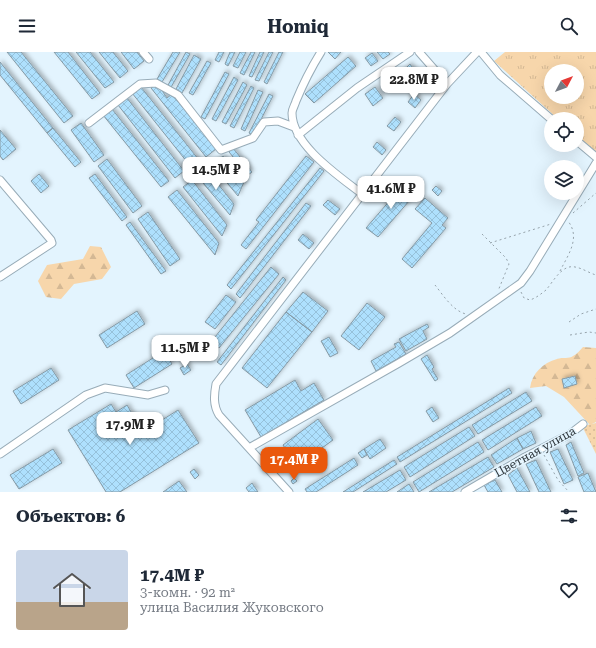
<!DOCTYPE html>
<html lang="ru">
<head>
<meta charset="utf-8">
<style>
	body { margin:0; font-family:"Roboto Serif",serif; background:#f6f6f7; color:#1f2937; height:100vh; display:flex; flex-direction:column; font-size:15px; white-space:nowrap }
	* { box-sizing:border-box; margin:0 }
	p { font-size:13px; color:#747a83 }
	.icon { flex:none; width:22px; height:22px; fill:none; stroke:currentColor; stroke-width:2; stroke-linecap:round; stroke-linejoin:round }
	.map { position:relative; height:440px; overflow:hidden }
	.sheet { display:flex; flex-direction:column; background:#fff; flex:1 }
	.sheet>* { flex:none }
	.needle { width:26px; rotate:49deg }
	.fabs { position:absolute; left:544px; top:12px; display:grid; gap:8px }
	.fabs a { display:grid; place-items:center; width:40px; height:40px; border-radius:50%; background:#fff; box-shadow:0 4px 16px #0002; font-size:20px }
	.price { position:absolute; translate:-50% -34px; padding:0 9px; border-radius:8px; background:#fff; color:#222; font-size:13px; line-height:26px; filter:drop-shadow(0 1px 2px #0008) }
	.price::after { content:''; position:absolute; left:50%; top:24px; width:12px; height:9px; margin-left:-6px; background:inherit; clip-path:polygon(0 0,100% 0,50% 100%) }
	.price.active { background:#ea580c; color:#fff }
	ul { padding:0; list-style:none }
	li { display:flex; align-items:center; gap:12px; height:100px; padding:0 16px }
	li+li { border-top:1px solid #e0e1e3 }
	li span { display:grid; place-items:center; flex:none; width:112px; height:80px; border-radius:4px; color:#555 }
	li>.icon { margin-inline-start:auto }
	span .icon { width:48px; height:48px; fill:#fffc; stroke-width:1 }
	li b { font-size:17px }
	h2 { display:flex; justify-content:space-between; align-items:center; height:48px; padding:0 16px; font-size:17px }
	header { display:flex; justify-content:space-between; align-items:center; height:52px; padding:0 16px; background:#fff; font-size:18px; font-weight:700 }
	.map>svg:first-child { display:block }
	.grass { fill:url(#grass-tufts); fill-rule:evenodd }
	.forest { fill:url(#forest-firs) }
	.park { fill:url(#park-dots) }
	.building { fill:url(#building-cross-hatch); stroke:#8599a4; filter:url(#shadow) }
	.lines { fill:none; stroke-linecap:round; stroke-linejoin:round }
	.minor-casing { stroke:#98acb8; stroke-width:9 }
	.path { stroke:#96a3ab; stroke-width:1; stroke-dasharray:2 3; stroke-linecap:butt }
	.minor { stroke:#fff; stroke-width:7 }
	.labels { text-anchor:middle; stroke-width:3; stroke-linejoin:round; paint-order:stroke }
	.street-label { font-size:12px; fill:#2f373c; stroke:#e3f4fe }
</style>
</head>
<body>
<header><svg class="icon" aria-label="menu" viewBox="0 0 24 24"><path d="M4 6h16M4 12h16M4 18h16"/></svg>Homiq<svg class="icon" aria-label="search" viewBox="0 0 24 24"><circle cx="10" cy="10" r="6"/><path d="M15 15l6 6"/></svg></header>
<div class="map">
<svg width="596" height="440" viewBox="0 0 596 440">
	<defs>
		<pattern id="grass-tufts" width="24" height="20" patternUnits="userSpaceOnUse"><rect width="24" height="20" fill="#f7d6ab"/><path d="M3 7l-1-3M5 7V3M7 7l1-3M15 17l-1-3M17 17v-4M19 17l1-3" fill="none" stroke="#d4b894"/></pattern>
		<pattern id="forest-firs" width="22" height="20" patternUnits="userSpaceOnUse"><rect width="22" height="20" fill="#f7d6ab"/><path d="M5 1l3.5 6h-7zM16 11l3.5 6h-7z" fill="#d4b894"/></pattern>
		<pattern id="park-dots" width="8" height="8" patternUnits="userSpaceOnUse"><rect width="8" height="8" fill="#f7d6ab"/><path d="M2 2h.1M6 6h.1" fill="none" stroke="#d4b894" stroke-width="1.8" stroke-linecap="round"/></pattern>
		<pattern id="building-cross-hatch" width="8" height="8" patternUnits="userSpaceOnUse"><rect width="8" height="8" fill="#aee0fd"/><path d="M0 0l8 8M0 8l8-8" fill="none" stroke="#96c1da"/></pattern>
		<filter id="shadow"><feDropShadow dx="2" dy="-2" stdDeviation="2" flood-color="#0004"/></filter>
	</defs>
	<rect width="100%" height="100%" fill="#e3f4fe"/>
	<path class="grass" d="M505 0H596V101L577 84V67H558L494 9ZM551 19H577V45H551Z"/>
	<path class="forest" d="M90 194 101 195 111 215 102 227 74 232 61 247 46 245 38 229 47 213 83 207Z
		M583 295 596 296V370L590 373 564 345 546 334 530 336C532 321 543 311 557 307 563 305 569 307 573 304 577 302 580 298 583 295Z"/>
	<path class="park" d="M596 371V402L582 374Z"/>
	<path class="building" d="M7 0H21L73 64 64 71Z
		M54 0H68L100 41 92 47Z
		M76 0H90L114 30 105 36Z
		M99 0H113L128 19 120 26Z
		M121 0H137L144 9 134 17Z
		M173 0H180L162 30 157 27Z
		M186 0 190 2 170 37 167 35Z
		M219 0H224L219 10 215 8Z
		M230 0H235L228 14 225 12Z
		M240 0H246L238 16 233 14Z
		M251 0H255L244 23 240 21Z
		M260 0H264L252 25 249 24Z
		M269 0H273L259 29 255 28Z
		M279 0H283L267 32 264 30Z
		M328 0H341L335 7Z
		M377 0H388L390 2 383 7Z
		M372 1 378 9 371 14 365 6Z
		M194 3 201 7 182 41 176 37Z
		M348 5 356 14 314 51 305 42Z
		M207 9 211 11 193 43 189 41Z
		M0 10 53 76 47 81 0 23Z
		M410 12 415 19 407 26 402 20Z
		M225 20 229 22 205 67 201 65Z
		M234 25 238 28 216 69 212 67Z
		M243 30 247 33 226 72 222 70Z
		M154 34 161 37 167 46 172 42 216 97 206 105 151 36Z
		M251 34 254 36 234 76 230 74Z
		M141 35 199 108 191 115 132 41Z
		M375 35 383 46 373 54 365 42Z
		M258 38 263 40 245 79 241 77Z
		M269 42 273 44 253 83 249 81Z
		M414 42 421 48 415 56 408 50Z
		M127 46 184 119 175 126 118 53Z
		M112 57 169 129 161 135 103 63Z
		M395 65 401 70 394 79 387 74Z
		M81 71 104 103 94 110 71 78Z
		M53 76 81 110 75 115 47 81Z
		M0 78 16 97 3 108 0 104Z
		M377 90 386 98 382 103 373 95Z
		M233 96 252 120 248 123 229 100Z
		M223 104 244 130 238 144 212 113Z
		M306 104 314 110 246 197 241 193 259 170 256 168Z
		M107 107 142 154 133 161 98 114Z
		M320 116 324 119 231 237 227 233Z
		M206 117 234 152 230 163 197 124Z
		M39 122 49 134 41 141 31 129Z
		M95 122 127 165 122 169 89 126Z
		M192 128 227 173 222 184 183 135Z
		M405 131 416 141 378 185 366 176Z
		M436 134 442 139 438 144 432 138Z
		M177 138 219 191 215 203 168 145Z
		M425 146 448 166 442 173 446 176 412 216 402 207 432 171 415 157Z
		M328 148 340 157 335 163 323 153Z
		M306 151 311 154 240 246 236 242Z
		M148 160 180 207 170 214 138 167Z
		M130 170 166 219 161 222 126 173Z
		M303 182 314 191 309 197 298 188Z
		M271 215 279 222 219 296 211 290Z
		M283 225 286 228 221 313 217 310Z
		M303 240 328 259 312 280 286 260Z
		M226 243 236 250 215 277 205 270Z
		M367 251 385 265 359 298 341 284Z
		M137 259 145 272 107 296 99 283Z
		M286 260 312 280 267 336 242 316Z
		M427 272 429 275 423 279 427 287 406 299 399 287Z
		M329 285 338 301 330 305 321 289Z
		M399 290 406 302 376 319 371 309 396 295 394 292Z
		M164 299 172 312 134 336 126 323Z
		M427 303 434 315 432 317 438 327 435 329 421 307Z
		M187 312 191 318 184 323 180 316Z
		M51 316 59 328 21 352 13 339Z
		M575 324 577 332 564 336 562 327Z
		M295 328 301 339 314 331 324 348 261 385 245 358Z
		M509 336 512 341 400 410 397 405Z
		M526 340 532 349 478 382 472 373Z
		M111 352 116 360 127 353 143 380 178 358 199 391 120 440H106L68 378Z
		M432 355 439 366 433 370 426 359Z
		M536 355 542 364 488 398 482 388Z
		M318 367 333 388 297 414 283 393Z
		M469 375 475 384 410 425 404 415Z
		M531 379 536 391 523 397 517 386Z
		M517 386 523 397 497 412 491 403Z
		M380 387 386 396 370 407 364 397Z
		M478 390 484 400 419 440 413 430Z
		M571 390 584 421 578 424 566 393Z
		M53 397 62 411 19 437 10 423Z
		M364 397 367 403 362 406 358 401Z
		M558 397 573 428 564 432 550 400Z
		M488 405 494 415 452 440H429Z
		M354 406 358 413 316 440H307L305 437Z
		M394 408 397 412 353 440H343Z
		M536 408 551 440H539L526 412Z
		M517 416 530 440H517L508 423Z
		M194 417 199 423 195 427 190 420Z
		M400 418 406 428 386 440H363Z
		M588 421 596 440H584L578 425Z
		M294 426 297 429 293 432 291 429Z
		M495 428 502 440H488L484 433Z
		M179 429 187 440H163Z
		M252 431 258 440H249L246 436Z
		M409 432 414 440H397Z"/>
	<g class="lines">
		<g class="minor-casing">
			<path id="minor" d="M143 0 149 7
				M321 0C311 16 303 32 296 49 295 53 292 57 292 61 292 93 339 124 362 142
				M419 0 447 32
				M481 0 500 23 551 67
				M89 71 140 32 156 31 178 43 221 98 253 86 264 70 278 69 294 75
				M298 83 357 36 410 0
				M577 89 596 105
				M0 128 51 188 52 191 0 225
				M249 396 399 311 450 281 521 231 530 219 596 111
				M0 402 86 343 105 336 148 343 165 338
				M289 440 219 363C213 353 214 343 216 332L447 32 477 0
				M465 440 525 405 570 382 583 372"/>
		</g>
		<path class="path" d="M573 161 596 141
			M482 182 506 206 509 212 498 239
			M490 191 551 172
			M560 219C568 203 581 186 568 169
			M435 233C443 243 453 259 466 262
			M521 240 524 246 530 248C536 246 541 242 546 238 553 230 562 212 575 215 582 216 589 221 596 223
			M569 270 581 262 596 257
			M570 283 589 280 596 281
			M544 403 558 428 569 440"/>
		<use href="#minor" class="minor"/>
	</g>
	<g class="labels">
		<g class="street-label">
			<text transform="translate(535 400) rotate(-29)" y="4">Цветная улица</text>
		</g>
	</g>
</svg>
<div class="fabs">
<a><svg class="needle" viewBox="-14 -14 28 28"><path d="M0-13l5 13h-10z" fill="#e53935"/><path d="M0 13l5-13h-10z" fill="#747a83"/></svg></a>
<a><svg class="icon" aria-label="locate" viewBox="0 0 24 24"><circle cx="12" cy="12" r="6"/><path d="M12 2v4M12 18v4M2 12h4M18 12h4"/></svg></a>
<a><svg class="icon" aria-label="layers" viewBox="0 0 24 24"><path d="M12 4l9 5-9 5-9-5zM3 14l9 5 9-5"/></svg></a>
</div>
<b class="price" style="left:414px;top:49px">22.8M ₽</b>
<b class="price" style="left:216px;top:139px">14.5M ₽</b>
<b class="price" style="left:391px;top:158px">41.6M ₽</b>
<b class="price" style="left:185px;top:317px">11.5M ₽</b>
<b class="price" style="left:130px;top:394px">17.9M ₽</b>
<b class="price active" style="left:294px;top:429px">17.4M ₽</b>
</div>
<section class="sheet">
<h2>Объектов: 6<svg class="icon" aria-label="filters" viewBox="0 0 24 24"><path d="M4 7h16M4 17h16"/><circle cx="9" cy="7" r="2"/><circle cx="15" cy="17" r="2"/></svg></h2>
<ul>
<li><span style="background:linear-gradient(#c9d6e8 65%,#b9a48a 0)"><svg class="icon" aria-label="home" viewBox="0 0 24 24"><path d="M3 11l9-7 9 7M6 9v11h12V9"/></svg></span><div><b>17.4M ₽</b><p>3-комн. · 92 m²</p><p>улица Василия Жуковского</p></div><svg class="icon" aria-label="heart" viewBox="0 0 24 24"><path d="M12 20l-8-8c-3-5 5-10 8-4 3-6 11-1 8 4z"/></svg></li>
</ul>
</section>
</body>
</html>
